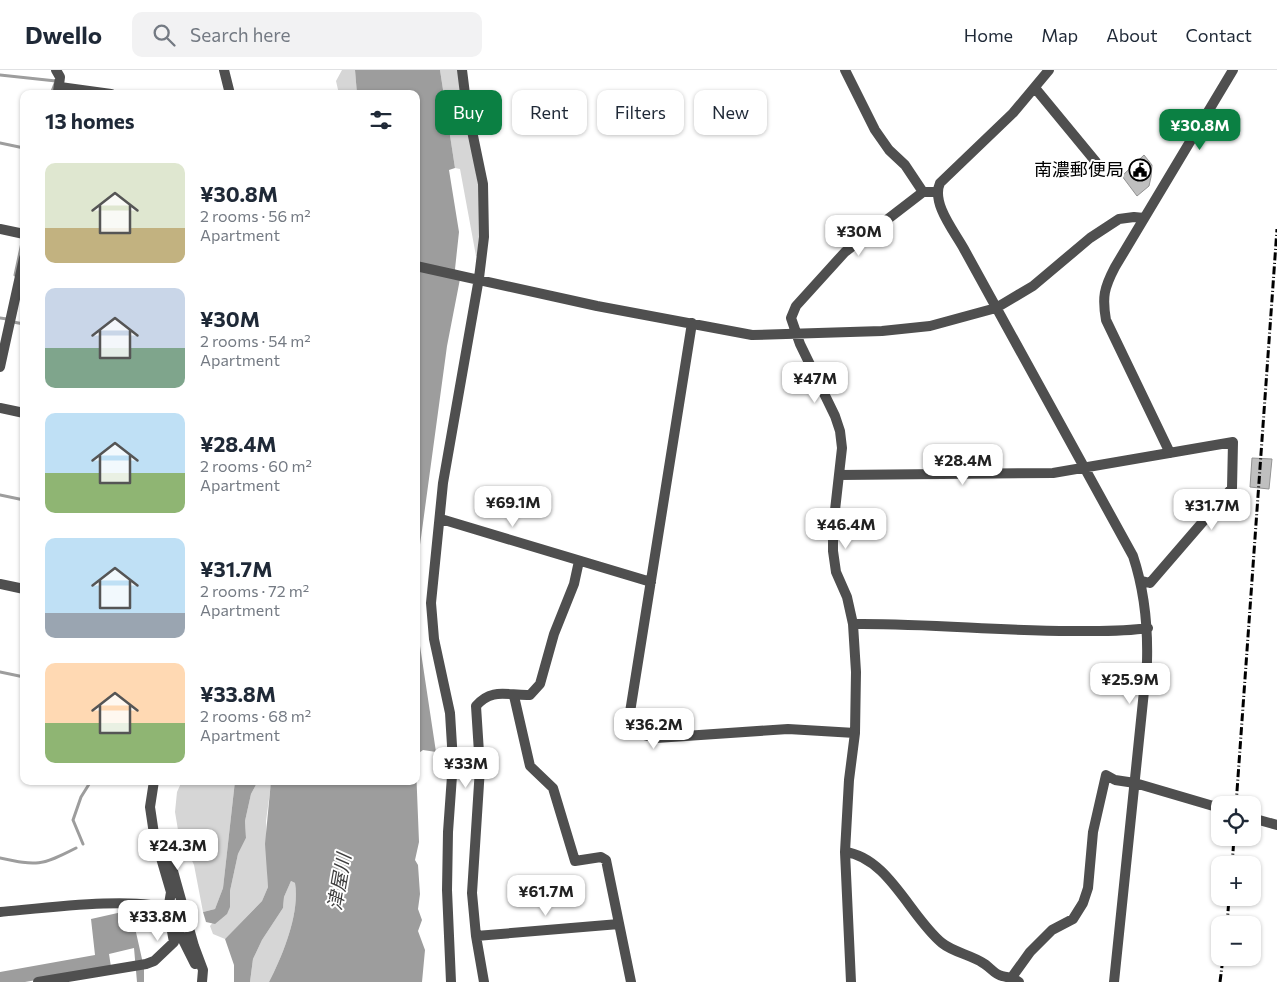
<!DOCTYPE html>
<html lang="en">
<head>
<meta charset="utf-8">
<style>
	body { margin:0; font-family:Commissioner,"Noto Sans JP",sans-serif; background:#f2f2f3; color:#1f2937; height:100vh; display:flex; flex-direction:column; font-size:19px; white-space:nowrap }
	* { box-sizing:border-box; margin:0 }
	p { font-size:16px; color:#747a83 }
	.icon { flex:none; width:28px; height:28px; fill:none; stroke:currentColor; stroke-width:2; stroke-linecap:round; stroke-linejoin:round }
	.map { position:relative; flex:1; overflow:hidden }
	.sheet { position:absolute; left:20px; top:20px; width:400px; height:695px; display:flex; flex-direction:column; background:#fff; border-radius:10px; box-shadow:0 1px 4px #0004 }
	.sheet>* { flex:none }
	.banner { position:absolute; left:435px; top:20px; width:475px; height:45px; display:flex; gap:10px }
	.controls { position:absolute; left:1211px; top:726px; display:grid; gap:10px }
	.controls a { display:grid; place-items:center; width:50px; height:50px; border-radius:10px; background:#fff; box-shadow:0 1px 4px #0004; font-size:25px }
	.price { position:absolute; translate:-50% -42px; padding:0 11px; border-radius:10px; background:#fff; color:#222; font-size:16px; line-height:32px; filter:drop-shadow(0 1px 2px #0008) }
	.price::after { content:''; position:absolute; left:50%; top:30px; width:15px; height:11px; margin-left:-8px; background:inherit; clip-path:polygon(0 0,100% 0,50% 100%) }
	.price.selected { background:#0b8043; color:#fff }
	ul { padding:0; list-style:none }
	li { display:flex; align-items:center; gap:15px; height:125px; padding:0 25px }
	li span { display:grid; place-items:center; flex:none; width:140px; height:100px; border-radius:10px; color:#555 }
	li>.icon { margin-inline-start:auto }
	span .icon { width:60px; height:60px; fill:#fffc; stroke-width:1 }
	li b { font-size:21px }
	h2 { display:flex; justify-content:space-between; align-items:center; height:60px; padding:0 25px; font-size:21px }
	.tag { padding:0 18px; border-radius:10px; background:#fff; box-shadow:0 1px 4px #0004; font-size:18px; line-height:45px }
	.tag.selected { background:#0b8043; color:#fff }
	header { display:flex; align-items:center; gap:30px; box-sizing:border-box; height:70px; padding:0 25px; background:#fff; border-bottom:1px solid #e0e1e3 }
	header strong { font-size:24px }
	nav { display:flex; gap:28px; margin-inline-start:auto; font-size:18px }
	.search { width:350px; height:45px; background:#f2f2f3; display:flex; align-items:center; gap:12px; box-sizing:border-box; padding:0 18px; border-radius:10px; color:#747a83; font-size:19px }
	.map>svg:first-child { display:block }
	.green { fill:#d6d6d6 }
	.water { fill:#9d9d9d }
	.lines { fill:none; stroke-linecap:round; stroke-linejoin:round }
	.stream { stroke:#9d9d9d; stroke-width:3 }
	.building { fill:#bfbfbf; stroke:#939393 }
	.minor { stroke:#4f4f4f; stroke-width:10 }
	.rail { stroke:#000; stroke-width:3; stroke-dasharray:8 2.5 1 2.5; stroke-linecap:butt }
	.labels { text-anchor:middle; stroke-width:4; stroke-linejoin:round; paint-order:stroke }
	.poi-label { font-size:18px; fill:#000; stroke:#fff; text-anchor:end }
	.water-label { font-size:19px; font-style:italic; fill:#3e3e3e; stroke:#fff }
</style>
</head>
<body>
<header>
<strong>Dwello</strong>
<div class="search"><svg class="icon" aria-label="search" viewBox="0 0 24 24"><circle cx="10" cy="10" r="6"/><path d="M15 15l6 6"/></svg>Search here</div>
<nav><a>Home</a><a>Map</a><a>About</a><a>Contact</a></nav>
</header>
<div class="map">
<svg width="1277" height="912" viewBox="0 0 1277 912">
	<rect width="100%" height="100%" fill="#fff"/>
	<path class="green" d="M342 0H355L357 24H339L336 11Z
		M440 0H458L481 131 478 187 476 186 460 99 455 98Z
		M182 711H235L223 818 215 839 203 842 194 795 178 760 175 742 177 722Z
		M258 711H271V714L266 751 268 817 262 831 225 869 213 864 210 856 230 832V821L238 784 246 768 245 751 251 724Z
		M291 811 295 813C300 843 283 885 269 912H250L253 889 262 870 283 838 284 827Z"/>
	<path class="water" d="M355 0H440L455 98 449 100 459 162 455 199 458 208 460 209 447 276 417 497V556L436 682 423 680 416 685V24H357Z
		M416 697 419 772 415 790 418 795 420 824 418 839 422 850 418 861 425 880 422 912H269C283 885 300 843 295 813L291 811 284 827 283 838 262 870 253 889 250 912H234V895L225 869 262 831 268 817 265 774 271 711H416Z
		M235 711H258L251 724 245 751 246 768 238 784 230 821V837L227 844 215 854 206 852 203 842 215 839 223 818Z
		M131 840 144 898V912H137L134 878 109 884 111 897 25 912H0V902L95 885 91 849Z"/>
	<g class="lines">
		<path class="stream" d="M0 5 56 11 51 24
			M0 73 24 78
			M15 205 23 168
			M0 248 7 249
			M13 252 24 254
			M0 425 24 430
			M0 602 24 607
			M83 774 73 750 81 727 91 711
			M0 788C37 796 41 796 76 778"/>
	</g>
	<path class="building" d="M1144 85 1152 95 1151 107 1149 116 1137 126 1122 106Z
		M1252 388 1272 389 1269 419 1250 417Z"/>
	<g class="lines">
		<path class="minor" d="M56 0 60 7 58 22
			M224 0 230 24
			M845 0 875 60 889 80 905 95 923 122
			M1049 0 1013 43 940 113C931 133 954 161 964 179L1133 486C1145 522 1148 555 1147 592L1114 912
			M60 17 111 24
			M1035 18 1096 92
			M0 159 24 164
			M416 196 597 236 752 265 882 261 930 256 996 238 1033 216 1090 168 1119 149 1134 147 1144 148
			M692 253 627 661 656 668 788 659 855 663
			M0 297 24 188
			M0 338 24 343
			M1170 383 1106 250C1102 227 1104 218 1115 197L1233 0
			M839 405 1053 403 1233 372 1232 418 1150 513 1142 511
			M441 449 651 512
			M0 514 24 519
			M853 554C926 553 998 561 1071 561 1097 561 1122 562 1148 558
			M514 626 530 696 553 718 575 791 601 787 606 790 631 912
			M1252 748 1277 755
			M164 780 173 801 194 876 203 900 202 912
			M845 782C888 787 911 848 942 873 953 882 971 885 983 893 989 896 995 905 1002 906 1009 908 1013 907 1019 912
			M0 842C36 839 141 825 168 840
			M173 854 179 862 195 894
			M476 866 619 854
			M1012 907 1030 882 1052 860 1073 849 1083 833 1088 818 1093 762 1106 705 1115 710 1135 713 1220 738
			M38 912 146 894 154 891 174 872 168 840 171 822 154 764 150 737 154 711
			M451 912 447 820 448 762 453 692 450 643 434 569 431 533 443 413 479 208 484 167 483 114 466 32 462 0
			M484 912 476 866 472 823 480 698 476 636C492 617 508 626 530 625L540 614 554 564 574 514 579 491
			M851 912 845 782 849 710 855 663 856 602 853 554 847 527 836 502 833 481V458L842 378 840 361 835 346 800 274 791 248 796 236 845 182 923 122H936"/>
		<path class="rail" d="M1236 735 1277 159
			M1232 795 1234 768
			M1227 855 1229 828
			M1220 912 1223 888"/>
	</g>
	<defs>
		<g id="civic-ring" transform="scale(1.125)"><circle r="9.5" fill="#fff" stroke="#000" stroke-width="1.5"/><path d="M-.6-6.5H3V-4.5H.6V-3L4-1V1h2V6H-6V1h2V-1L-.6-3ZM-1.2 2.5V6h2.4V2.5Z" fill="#000"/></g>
	</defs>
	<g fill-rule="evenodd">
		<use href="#civic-ring" x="1140" y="100"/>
	</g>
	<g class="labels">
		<g class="poi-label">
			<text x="1124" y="106">南濃郵便局</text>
		</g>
		<g class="water-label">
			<text transform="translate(339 812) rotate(-80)" y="7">津屋川</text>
		</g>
	</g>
</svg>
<div class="controls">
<a><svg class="icon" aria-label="locate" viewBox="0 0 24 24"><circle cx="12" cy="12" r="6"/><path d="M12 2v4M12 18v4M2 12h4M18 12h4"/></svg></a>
<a>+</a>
<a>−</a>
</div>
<b class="price selected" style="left:1200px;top:81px">¥30.8M</b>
<b class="price" style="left:859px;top:187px">¥30M</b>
<b class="price" style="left:815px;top:334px">¥47M</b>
<b class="price" style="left:963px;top:416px">¥28.4M</b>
<b class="price" style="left:513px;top:458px">¥69.1M</b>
<b class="price" style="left:1212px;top:461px">¥31.7M</b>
<b class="price" style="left:846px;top:480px">¥46.4M</b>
<b class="price" style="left:1130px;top:635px">¥25.9M</b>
<b class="price" style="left:654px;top:680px">¥36.2M</b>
<b class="price" style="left:466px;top:719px">¥33M</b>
<b class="price" style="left:178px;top:801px">¥24.3M</b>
<b class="price" style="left:546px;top:847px">¥61.7M</b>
<b class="price" style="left:158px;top:872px">¥33.8M</b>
<div class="banner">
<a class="tag selected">Buy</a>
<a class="tag">Rent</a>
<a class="tag">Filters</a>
<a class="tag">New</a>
</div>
<section class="sheet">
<h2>13 homes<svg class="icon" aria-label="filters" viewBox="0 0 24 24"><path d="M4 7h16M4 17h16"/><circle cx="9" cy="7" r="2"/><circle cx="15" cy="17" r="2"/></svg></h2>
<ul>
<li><span style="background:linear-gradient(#dfe7d0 65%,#c2b280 0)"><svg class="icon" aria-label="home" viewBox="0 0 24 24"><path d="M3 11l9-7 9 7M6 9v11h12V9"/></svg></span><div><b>¥30.8M</b><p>2 rooms · 56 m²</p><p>Apartment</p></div></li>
<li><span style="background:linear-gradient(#c9d6e8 60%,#7fa58c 0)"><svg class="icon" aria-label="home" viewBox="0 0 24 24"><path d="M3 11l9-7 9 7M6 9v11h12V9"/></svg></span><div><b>¥30M</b><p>2 rooms · 54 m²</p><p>Apartment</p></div></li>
<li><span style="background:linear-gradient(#bfe0f5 60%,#8fb573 0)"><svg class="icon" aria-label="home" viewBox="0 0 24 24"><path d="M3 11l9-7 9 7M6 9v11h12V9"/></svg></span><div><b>¥28.4M</b><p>2 rooms · 60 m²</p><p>Apartment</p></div></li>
<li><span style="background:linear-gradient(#bfe0f5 75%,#9aa5b1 0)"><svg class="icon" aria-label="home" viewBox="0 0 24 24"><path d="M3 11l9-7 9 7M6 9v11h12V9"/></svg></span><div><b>¥31.7M</b><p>2 rooms · 72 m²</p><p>Apartment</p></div></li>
<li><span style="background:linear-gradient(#ffd9b3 60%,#8fb573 0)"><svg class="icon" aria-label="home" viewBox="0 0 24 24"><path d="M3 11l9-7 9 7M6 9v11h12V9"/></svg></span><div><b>¥33.8M</b><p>2 rooms · 68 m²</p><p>Apartment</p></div></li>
</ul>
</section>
</div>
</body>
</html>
